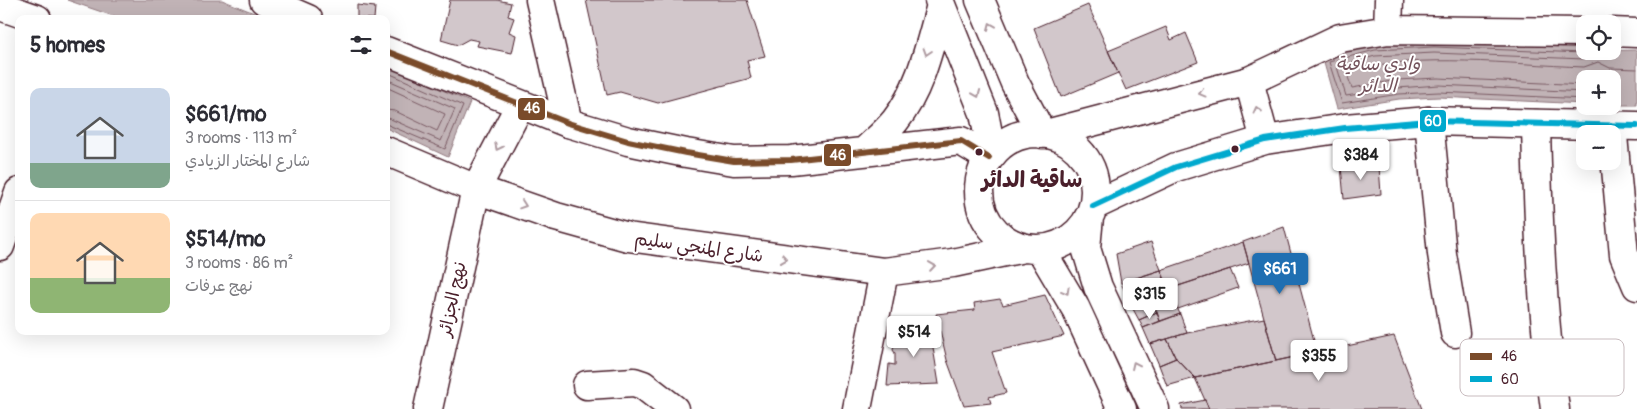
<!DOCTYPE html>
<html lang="en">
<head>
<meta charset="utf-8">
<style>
	body { margin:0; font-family:Pangolin,"Playpen Sans Arabic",sans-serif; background:#f2f2f3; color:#2b2b33; height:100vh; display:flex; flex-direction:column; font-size:19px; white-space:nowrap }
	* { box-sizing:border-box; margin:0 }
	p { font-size:16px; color:#7c7c81 }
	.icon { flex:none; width:28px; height:28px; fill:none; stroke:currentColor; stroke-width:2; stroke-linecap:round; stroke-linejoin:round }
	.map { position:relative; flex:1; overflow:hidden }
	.side { position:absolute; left:15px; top:15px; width:375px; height:320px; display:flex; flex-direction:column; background:#fff; border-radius:10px; box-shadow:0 5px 20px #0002 }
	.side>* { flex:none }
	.controls { position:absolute; left:1576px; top:15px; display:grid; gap:10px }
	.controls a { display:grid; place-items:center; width:45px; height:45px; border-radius:10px; background:#fff; box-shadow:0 5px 20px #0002; font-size:25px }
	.price { position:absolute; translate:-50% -42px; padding:0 11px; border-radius:5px; background:#fff; color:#222; font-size:16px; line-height:32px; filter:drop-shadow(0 1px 2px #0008) }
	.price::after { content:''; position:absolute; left:50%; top:30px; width:15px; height:11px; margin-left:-8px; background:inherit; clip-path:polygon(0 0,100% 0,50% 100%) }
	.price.current { background:#1f6fb2; color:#fff }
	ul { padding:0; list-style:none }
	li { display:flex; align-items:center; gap:15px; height:125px; padding:0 15px }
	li+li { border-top:1px solid #e1e1e2 }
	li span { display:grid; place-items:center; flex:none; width:140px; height:100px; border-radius:10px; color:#555 }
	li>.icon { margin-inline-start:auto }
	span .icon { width:60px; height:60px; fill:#fffc; stroke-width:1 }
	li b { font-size:21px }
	h2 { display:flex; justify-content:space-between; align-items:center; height:60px; padding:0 15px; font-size:21px }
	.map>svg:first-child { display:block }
	.water { fill:#c1b3b6; stroke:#91787e }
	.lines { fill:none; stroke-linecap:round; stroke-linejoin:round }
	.shore { stroke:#7a5a63; stroke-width:1 }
	.building { fill:#d2c7cb; stroke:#4a1f2b }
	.minor-casing { stroke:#4a1f2b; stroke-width:31 }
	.major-casing { stroke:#4a1f2b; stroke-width:31 }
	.minor { stroke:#fff; stroke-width:28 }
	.major { stroke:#fff; stroke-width:28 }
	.bus-1-casing { stroke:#fff; stroke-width:10 }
	.bus-2-casing { stroke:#fff; stroke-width:10 }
	.bus-1 { stroke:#7a4b2a; stroke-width:6 }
	.bus-2 { stroke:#00a9ce; stroke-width:6 }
	.oneway { stroke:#ae9aa0 }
	.bus-dot { fill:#4a1f2b; stroke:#fff; stroke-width:2 }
	.labels { text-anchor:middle; stroke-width:4; stroke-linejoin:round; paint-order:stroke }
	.street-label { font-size:18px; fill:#4a1f2b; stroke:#fff }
	.water-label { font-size:19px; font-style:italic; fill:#74535c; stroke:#fff }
	.district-label { font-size:22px; font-weight:bold; fill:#4a1f2b; stroke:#fff }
	.key { fill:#fff; stroke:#c9bcbf; stroke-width:1 }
	.key-label { font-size:14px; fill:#4a1f2b }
	.line-badge { stroke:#fff; stroke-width:2 }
	.badge-label { font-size:14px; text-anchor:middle; font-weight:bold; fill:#fff }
</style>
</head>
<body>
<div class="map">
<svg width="1637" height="409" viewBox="0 0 1637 409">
	<rect width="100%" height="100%" fill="#fff"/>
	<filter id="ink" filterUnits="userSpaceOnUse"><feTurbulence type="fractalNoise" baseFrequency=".02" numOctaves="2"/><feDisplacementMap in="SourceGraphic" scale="10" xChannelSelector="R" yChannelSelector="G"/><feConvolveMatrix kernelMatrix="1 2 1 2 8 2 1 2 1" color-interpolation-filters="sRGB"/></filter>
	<g filter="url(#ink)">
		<path class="water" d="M67 0H222L269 19H122Z
			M1434 41 1585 48V51L1637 50V105H1613L1612 79H1585V104L1439 97 1399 99 1337 109 1322 56 1374 45Z
			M386 66 470 102 448 157 386 128Z"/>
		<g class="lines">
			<path class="shore" d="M386 72 463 106 445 149 386 124
				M386 79 455 109 441 141 386 117
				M1585 85 1438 78 1397 80 1352 88 1346 72 1348 70C1425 53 1506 64 1584 67L1598 62 1610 68 1637 69
				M386 87 445 114 437 131 395 111 386 110
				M1585 92 1439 85 1398 88 1346 96 1337 67 1375 56 1434 53 1584 59 1591 57 1595 51
				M1585 99 1439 92 1399 94 1342 103 1329 62 1375 50 1434 47 1583 53 1588 51"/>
		</g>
		<path class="building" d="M450 0H497L511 3 508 16 514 18 509 32 516 35 512 53 477 46 479 41 469 39 458 45 441 40Z
			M586 0H747L765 56 747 60 751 78 658 103 620 92 607 95Z
			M357 5 375 7 374 19 357 18Z
			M1088 5 1118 73 1061 97 1034 28Z
			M1166 27 1171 40 1186 33 1198 62 1126 90 1108 51Z
			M1341 166H1379L1381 194 1344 199Z
			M1284 227 1317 352 1276 361 1243 242Z
			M1151 242 1161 270 1121 283 1116 254Z
			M1243 242 1249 263 1169 289 1161 270Z
			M1230 269 1238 288 1178 309 1169 289Z
			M1161 270 1165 282 1135 293 1130 280Z
			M1130 280 1135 293 1127 296 1121 283Z
			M1165 282 1180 314 1160 321 1147 289Z
			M1147 289 1152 302 1133 309 1127 296Z
			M1045 295 1064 336 992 352 1006 393 989 397 991 403 964 406 947 360 936 314 975 310 974 303 1000 299 1003 305Z
			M1152 302 1157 312 1139 320 1133 309Z
			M1157 312 1160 321 1143 328 1139 320Z
			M1180 314 1187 333 1150 344 1143 328Z
			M1264 318 1276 361 1195 378 1176 358 1167 339 1187 333Z
			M929 323 939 384 887 386 889 364 895 365V353L893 350 896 337 906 328Z
			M1394 336 1422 409H1209L1195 378Z
			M1167 339 1176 358 1159 365 1150 344Z
			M1176 358 1195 378 1167 386 1159 365Z
			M1205 400 1209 409H1182L1181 405Z"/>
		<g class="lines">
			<g class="minor-casing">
				<path id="minor" d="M540 0 568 123
					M1388 30 1389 0
					M1612 32 1637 33
					M1249 81 1340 38 1388 30 1585 32
					M1429 121 1442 254 1455 333
					M1536 124C1538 220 1542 314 1555 409
					M1612 125 1624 255 1637 286
					M0 246 19 192
					M587 385 634 382 643 385 674 409
					M428 409 476 189 520 105
					M857 409 884 272"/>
			</g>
			<g class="major-casing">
				<path id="major" d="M264 0 308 19
					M939 0 984 113 992 154
					M980 0 1015 83 1042 134
					M0 6 37 19
					M386 51 568 123 628 141 686 153 734 161 791 160 961 141 989 158
					M979 191a58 58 0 1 1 116 0a58 58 0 1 1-116 0Z
					M1046 134 1249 81 1265 140
					M386 151 476 189 556 217 628 237 884 272 953 263 1024 248
					M864 152C874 142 886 132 895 121 921 89 930 44 941 5
					M1093 206 1176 167 1265 140 1345 128 1429 121 1637 126
					M1089 217 1086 248 1098 287 1155 409
					M1041 250 1076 309 1122 409"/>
			</g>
			<use href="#minor" class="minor"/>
			<use href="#major" class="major"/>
			<g class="bus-1-casing">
				<path id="bus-1" d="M386 51 568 123 628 141 686 153 734 161 791 160 961 141 989 158"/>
			</g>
			<g class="bus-2-casing">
				<path id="bus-2" d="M1093 206 1176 167 1265 140 1345 128 1429 121 1637 126"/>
			</g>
			<use href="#bus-1" class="bus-1"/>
			<use href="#bus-2" class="bus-2"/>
		</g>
		<defs><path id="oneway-chevron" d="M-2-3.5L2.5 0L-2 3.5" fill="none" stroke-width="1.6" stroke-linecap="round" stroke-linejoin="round" transform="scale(1.25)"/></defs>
		<g class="oneway">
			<use href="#oneway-chevron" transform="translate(991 26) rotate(-113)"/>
			<use href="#oneway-chevron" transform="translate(927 52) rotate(108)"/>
			<use href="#oneway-chevron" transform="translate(1202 93) rotate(165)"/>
			<use href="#oneway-chevron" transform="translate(977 94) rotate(68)"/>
			<use href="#oneway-chevron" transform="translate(1257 110) rotate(-104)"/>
			<use href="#oneway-chevron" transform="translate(498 147) rotate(117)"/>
			<use href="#oneway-chevron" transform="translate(523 205) rotate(19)"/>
			<use href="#oneway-chevron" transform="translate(784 259) rotate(8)"/>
			<use href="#oneway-chevron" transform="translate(932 266) rotate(-8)"/>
			<use href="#oneway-chevron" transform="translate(1066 291) rotate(61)"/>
			<use href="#oneway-chevron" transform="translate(1135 365) rotate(-115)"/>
		</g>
	</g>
	<g class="bus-dot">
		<circle cx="1235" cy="149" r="4.5"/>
		<circle cx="979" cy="152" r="4.5"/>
	</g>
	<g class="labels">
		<g class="street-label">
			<text transform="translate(699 247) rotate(8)" y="6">شارع المنجي سليم</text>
			<text transform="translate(452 299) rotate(-78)" y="6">نهج الجزائر</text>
		</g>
		<g class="water-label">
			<text x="1378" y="70">وادي ساقية<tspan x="1378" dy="22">الدائر</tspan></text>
		</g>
		<g class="district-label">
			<text x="1032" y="187">ساقية الدائر</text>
		</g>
	</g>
	<rect x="1460" y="339" width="164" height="57" rx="8" class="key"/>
	<rect x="1470" y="353" width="22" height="7" fill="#7a4b2a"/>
	<rect x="1470" y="376" width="22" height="6" fill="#00a9ce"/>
	<g class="key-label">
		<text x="1501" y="361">46</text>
		<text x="1501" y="384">60</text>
	</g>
	<g class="line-badge">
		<rect x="517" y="97" width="29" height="24" rx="5" fill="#7a4b2a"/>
		<rect x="1419" y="109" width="28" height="24" rx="5" fill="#00a9ce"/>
		<rect x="823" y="143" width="29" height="24" rx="5" fill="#7a4b2a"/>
	</g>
	<g class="badge-label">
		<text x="532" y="113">46</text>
		<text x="1433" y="126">60</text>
		<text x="838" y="160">46</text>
	</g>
</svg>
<div class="controls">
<a><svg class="icon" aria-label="locate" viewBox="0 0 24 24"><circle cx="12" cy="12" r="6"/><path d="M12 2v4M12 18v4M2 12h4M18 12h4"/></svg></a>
<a>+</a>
<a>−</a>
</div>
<b class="price" style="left:1361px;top:181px">$384</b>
<b class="price current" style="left:1280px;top:295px">$661</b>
<b class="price" style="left:1150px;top:320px">$315</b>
<b class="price" style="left:914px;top:358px">$514</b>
<b class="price" style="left:1319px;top:382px">$355</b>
<section class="side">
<h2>5 homes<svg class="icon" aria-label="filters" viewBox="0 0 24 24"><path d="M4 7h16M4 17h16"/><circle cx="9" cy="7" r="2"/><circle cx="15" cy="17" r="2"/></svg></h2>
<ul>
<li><span style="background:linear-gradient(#c9d6e8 75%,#7fa58c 0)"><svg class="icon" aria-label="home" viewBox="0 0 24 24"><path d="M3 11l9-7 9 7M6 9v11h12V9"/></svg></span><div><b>$661/mo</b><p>3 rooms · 113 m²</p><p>شارع المختار الزيادي</p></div></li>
<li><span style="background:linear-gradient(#ffd9b3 65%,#8fb573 0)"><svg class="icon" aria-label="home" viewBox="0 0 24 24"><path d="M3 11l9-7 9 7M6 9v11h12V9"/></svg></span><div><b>$514/mo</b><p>3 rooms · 86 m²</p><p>نهج عرفات</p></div></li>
</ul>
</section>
</div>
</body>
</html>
